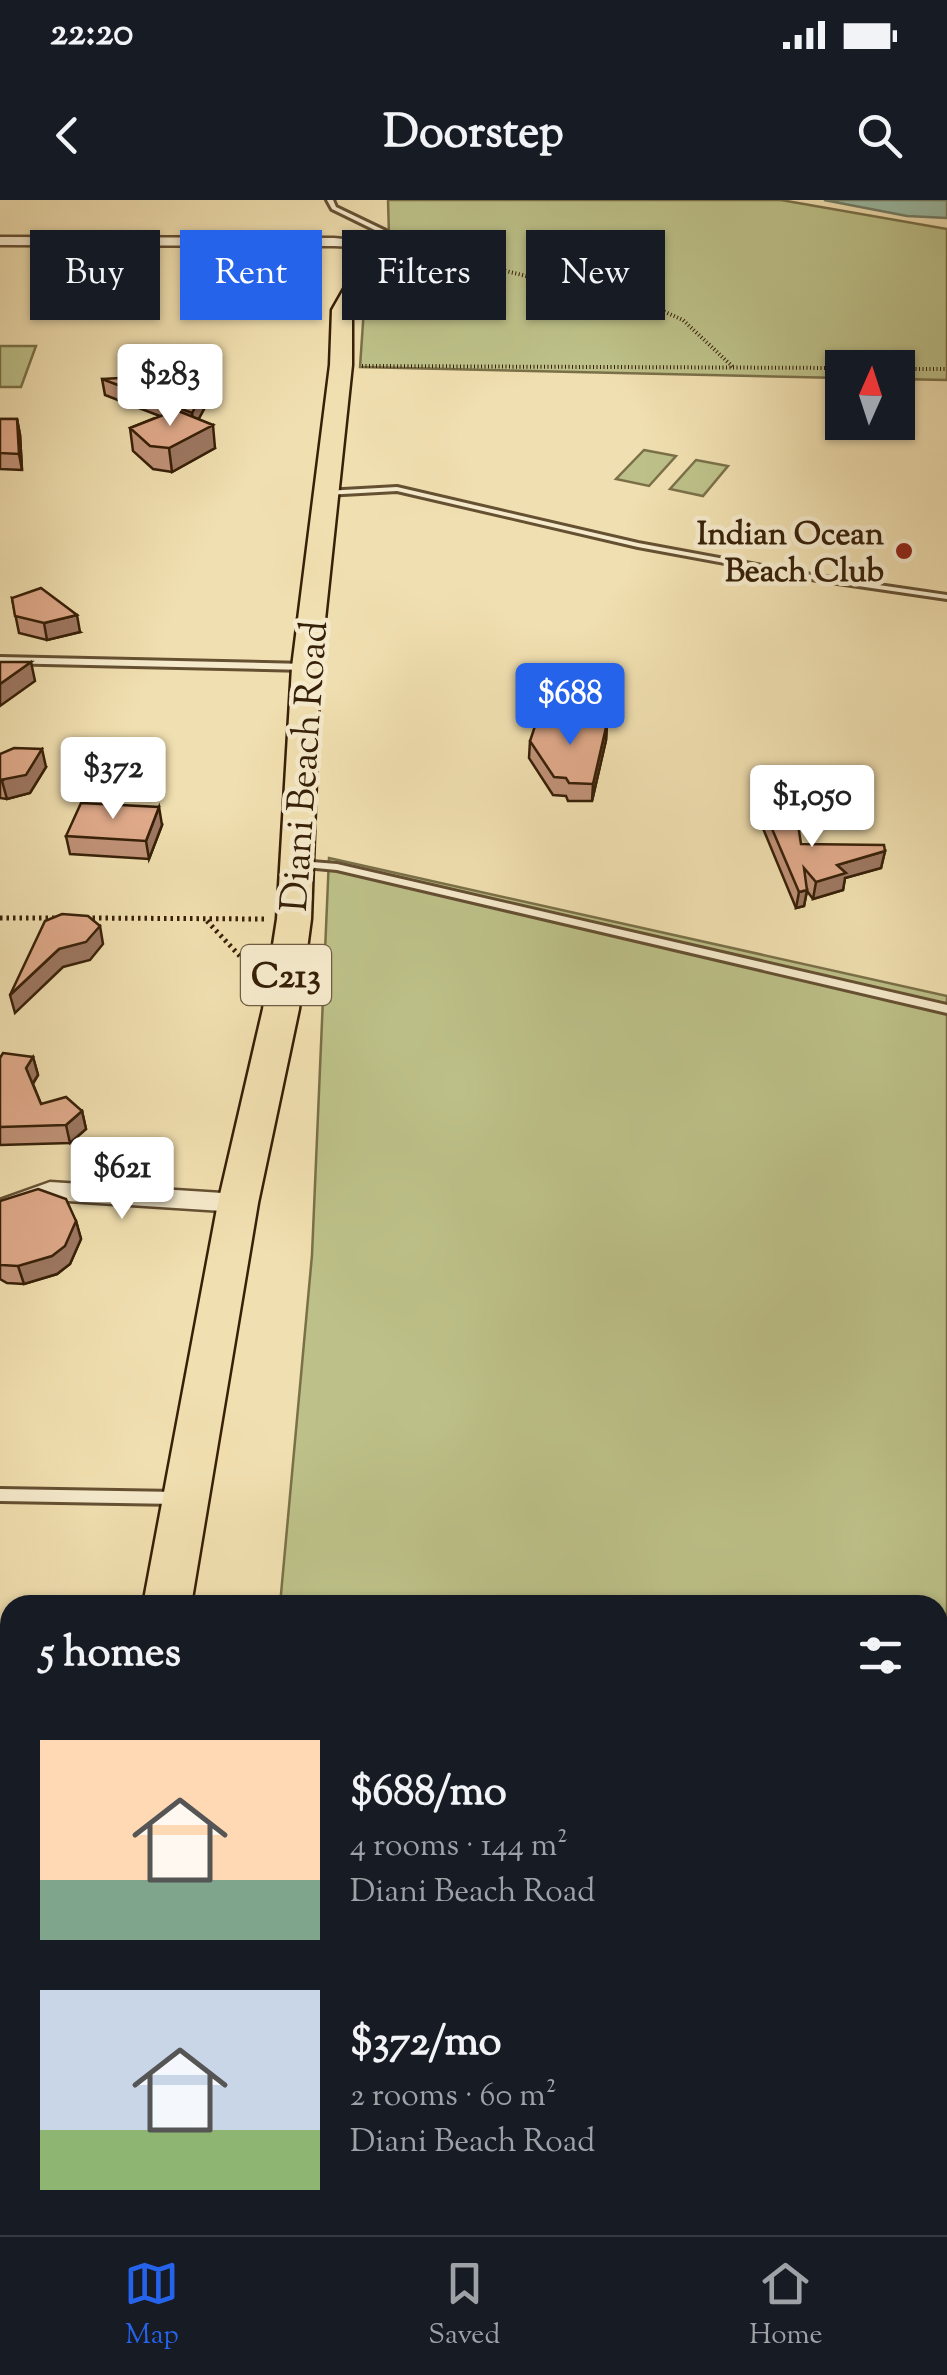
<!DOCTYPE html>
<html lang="en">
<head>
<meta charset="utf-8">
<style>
	body { margin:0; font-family:"Sorts Mill Goudy",serif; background:#242831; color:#f1f3f6; height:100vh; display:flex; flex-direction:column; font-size:38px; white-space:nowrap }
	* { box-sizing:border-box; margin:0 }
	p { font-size:32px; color:#9ea1a6 }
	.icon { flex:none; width:55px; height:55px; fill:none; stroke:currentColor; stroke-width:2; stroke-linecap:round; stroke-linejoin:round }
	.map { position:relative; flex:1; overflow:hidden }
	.drawer { position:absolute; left:0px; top:1395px; width:948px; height:640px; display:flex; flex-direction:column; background:#171b24; border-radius:30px 30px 0 0; box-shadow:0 2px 8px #0004 }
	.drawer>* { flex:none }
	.banner { position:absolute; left:30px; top:30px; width:888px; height:90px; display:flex; gap:20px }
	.needle { width:65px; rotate:3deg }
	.fabs { position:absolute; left:825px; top:150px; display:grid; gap:20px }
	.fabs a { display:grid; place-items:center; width:90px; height:90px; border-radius:0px; background:#171b24; box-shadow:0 2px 8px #0004; font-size:50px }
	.price { position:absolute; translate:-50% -85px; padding:0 22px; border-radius:10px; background:#fff; color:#222; font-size:32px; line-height:65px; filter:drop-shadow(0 2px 5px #0008) }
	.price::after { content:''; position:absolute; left:50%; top:60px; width:30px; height:22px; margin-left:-15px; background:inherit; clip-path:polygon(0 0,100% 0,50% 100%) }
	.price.selected { background:#2563eb; color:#fff }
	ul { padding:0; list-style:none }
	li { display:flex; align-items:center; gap:30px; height:250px; padding:0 40px }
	li span { display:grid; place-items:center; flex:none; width:280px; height:200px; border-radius:0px; color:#555 }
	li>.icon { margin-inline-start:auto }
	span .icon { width:120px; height:120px; fill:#fffc; stroke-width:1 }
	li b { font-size:42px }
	h2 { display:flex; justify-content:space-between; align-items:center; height:120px; padding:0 40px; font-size:42px }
	.pill { padding:0 35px; border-radius:0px; background:#171b24; box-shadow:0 2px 8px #0004; font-size:35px; line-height:90px }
	.pill.selected { background:#2563eb; color:#fff }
	.status { display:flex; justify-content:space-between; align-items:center; height:70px; padding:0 50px; background:#171b24; direction:ltr }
	.status svg { height:28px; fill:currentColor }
	header { display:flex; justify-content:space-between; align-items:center; height:130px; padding:0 40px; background:#171b24; font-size:45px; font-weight:700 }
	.dock { display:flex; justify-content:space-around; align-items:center; height:140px; border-top:2px solid #363941; background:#171b24; font-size:28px; color:#9ea1a6 }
	.dock a { display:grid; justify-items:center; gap:5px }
	.dock .selected { color:#2563eb }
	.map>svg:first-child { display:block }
	.green { fill:#bdc189; stroke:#7a7048; stroke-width:2.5 }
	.water { fill:#9bbda7; stroke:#737e67; stroke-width:2.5 }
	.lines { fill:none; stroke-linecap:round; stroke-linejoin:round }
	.service-casing { stroke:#655032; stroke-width:6 }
	.minor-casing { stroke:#655032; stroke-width:5 }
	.primary-casing { stroke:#372008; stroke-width:5 }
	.path-far1 { stroke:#372008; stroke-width:4; stroke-dasharray:1 2.5; stroke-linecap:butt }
	.path { stroke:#372008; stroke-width:5; stroke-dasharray:2.5 4; stroke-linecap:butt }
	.service { fill:#f5eacc; fill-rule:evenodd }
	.minor { fill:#f5eacc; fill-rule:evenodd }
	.primary { fill:#f0dfb0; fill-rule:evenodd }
	.wall { fill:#c19278; stroke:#372008; stroke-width:2.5 }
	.shaded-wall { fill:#9d7761; stroke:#372008; stroke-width:2.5 }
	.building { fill:#e0aa8b; stroke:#372008; stroke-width:2.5 }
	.poi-dot { fill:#8f2418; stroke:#f5eacc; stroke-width:4 }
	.labels { text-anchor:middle; stroke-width:9; stroke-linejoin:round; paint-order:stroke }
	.far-poi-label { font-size:32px; font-weight:bold; fill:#372008; stroke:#f5eacc; text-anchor:end }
	.shield { fill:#f5eacc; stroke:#705d43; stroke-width:2.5 }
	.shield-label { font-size:35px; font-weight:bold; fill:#372008 }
	.street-label { font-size:38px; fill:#372008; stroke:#f5eacc }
</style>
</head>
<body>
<div class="status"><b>22:20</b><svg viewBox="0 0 49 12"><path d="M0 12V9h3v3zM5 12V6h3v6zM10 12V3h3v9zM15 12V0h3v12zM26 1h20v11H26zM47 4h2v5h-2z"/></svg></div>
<header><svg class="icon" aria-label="back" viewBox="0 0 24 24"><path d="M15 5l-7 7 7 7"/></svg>Doorstep<svg class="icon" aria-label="search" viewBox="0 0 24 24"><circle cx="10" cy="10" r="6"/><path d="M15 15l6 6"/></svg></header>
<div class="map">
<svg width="947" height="2035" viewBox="0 0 947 2035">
	<rect width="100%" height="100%" fill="#f0dfb0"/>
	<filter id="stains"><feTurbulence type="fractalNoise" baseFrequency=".002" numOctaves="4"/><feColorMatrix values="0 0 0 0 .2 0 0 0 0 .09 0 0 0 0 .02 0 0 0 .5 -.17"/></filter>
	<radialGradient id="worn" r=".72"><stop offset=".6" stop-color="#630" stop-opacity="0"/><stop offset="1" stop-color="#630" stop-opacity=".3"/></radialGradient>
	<path class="green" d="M388 0H781L947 29V180L898 179V168H842V178L360 167 364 108 374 69 389 35Z
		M0 146H36L21 187H0Z
		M644 250 676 256 649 286 616 279Z
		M696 260 728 266 703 296 670 289Z
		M329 658 947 796V2035H878L853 2025H938V1405H280L312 1055Z"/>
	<path class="water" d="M824 0H947V18L907 16Z"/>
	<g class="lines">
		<g class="service-casing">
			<path id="service" d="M327 0H333L336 7 386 31 370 49H366L379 32 332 9Z
				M397 287 638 343 817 376 947 395V399L817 380 638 347 397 291 325 295 321 293 325 291Z
				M0 457 306 464 310 467 306 470 0 463Z
				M299 661 337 664 947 805V813L337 670 295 666 294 664Z
				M0 1289 177 1292 182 1294 184 1298 182 1302 177 1304 0 1301Z
				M0 1770 10 1771V1789L0 1788Z"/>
		</g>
		<g class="minor-casing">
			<path id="minor" d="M0 37 334 38 364 41 381 52 375 56 357 47 334 46 0 45Z
				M50 982 238 994 247 997 250 1003 247 1009 238 1012 52 1000 0 1019V1000Z"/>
		</g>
		<g class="primary-casing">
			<path id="primary" d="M375 46 385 52 352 110V165L320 467 311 719 299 809 258 1003 191 1405H143L218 1003 263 809 277 719 292 467 330 165 332 110 365 52Z
				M52 2025H114L112 2035H50Z"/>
		</g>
		<path class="path-far1" d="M398 54 477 64 654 107 683 120 733 167
			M362 166 842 168
			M898 169H947"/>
		<path class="path" d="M0 718H59
			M86 718 264 719
			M207 721 253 770"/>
		<use href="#service" class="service"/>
		<use href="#minor" class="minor"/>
		<use href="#primary" class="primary"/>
	</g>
	<path class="wall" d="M102 179 202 194 204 209 198 219 215 248 172 272 153 269 133 251 130 228 160 216 105 195Z
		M0 219H17L20 235 22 270 0 269Z
		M12 398 80 432 47 440 19 433Z
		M607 523 606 540 592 601H568L566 596 553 595 529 558 530 541Z
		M0 554 46 567 30 593 7 599 0 598Z
		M764 610 801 644 885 651 881 668 845 678 843 690 813 699 807 691 804 706 796 708 762 626Z
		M162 625 149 659 70 654 66 636Z
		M33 857 38 875 33 884 41 904 82 911 86 929 70 943 0 945V858Z
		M0 1001 76 1021 81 1039 70 1064 57 1074 24 1084 7 1083 0 1079Z"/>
	<path class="shaded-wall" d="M202 194 204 209 194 228 192 213Z
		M17 219 20 235 22 270 19 254Z
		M213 225 215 248 172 272 169 248Z
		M77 415 80 432 47 440 44 423Z
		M31 462 35 481 0 506V484Z
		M607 523 606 540 592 601 593 584Z
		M42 549 46 567 30 593 7 599 2 581Z
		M159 607 162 625 149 659 146 641Z
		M885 651 881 668 845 678 843 690 813 699 816 682 837 665Z
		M807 690 804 706 796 708 799 692Z
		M100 726 103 744 90 760 63 767 15 813 10 795 59 749Z
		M33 857 38 875 31 886 26 868Z
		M82 911 86 929 70 943 66 925Z
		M76 1021 81 1039 70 1064 57 1074 24 1084 18 1066Z
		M10 1466V1533L0 1576V1509Z"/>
	<path class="building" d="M174 175 202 194 192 213 102 179Z
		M176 210 213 225 169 248 150 246 130 228Z
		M0 219H17L19 254 0 253Z
		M41 388 77 415 44 423 15 416 12 398Z
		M0 462H31L0 484Z
		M537 520 607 523 593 584 569 583 566 578 554 577 530 541Z
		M14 548 42 549 26 575 0 580V554Z
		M81 603 159 607 146 641 66 636Z
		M781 605 796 611 801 644 884 645 885 651 837 665 846 673 816 682 804 668 807 690 799 692 764 610Z
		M62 714 88 716 100 726 86 742 59 749 10 795 45 721Z
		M3 853 33 857 26 868 41 904 66 897 82 911 66 925 0 927V858Z
		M38 989 66 999 76 1021 65 1046 52 1056 18 1066 1 1065H0V1001Z
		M0 1462 10 1463 0 1509Z"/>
	<circle class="poi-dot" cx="904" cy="351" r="10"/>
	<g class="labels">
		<g class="far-poi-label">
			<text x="884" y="344">Indian Ocean<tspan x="884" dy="37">Beach Club</tspan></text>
		</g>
		<rect class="shield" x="241" y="745" width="90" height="60" rx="8"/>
		<g class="shield-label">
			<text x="286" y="787">C213</text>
		</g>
		<g class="street-label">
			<text transform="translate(303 566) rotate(-86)" y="13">Diani Beach Road</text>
		</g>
	</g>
	<rect width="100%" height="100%" filter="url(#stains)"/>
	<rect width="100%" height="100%" fill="url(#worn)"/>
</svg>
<div class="fabs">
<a><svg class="needle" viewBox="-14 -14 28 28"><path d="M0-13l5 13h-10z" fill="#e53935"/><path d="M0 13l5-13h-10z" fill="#9ea1a6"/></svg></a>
</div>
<b class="price" style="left:170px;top:229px">$283</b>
<b class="price selected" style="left:570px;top:548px">$688</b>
<b class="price" style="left:113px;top:622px">$372</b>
<b class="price" style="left:812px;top:650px">$1,050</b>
<b class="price" style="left:122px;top:1022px">$621</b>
<div class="banner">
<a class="pill">Buy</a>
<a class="pill selected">Rent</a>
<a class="pill">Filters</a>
<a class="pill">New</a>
</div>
<section class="drawer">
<h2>5 homes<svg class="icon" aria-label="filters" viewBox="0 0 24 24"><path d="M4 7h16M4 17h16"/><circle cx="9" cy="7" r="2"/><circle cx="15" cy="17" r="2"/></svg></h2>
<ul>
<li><span style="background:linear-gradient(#ffd9b3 70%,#7fa58c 0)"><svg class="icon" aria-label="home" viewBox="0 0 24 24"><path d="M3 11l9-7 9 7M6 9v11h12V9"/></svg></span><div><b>$688/mo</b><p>4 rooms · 144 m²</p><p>Diani Beach Road</p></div></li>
<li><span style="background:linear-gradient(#c9d6e8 70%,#8fb573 0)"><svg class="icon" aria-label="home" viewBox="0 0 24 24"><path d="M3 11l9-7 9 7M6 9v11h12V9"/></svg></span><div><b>$372/mo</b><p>2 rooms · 60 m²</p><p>Diani Beach Road</p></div></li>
</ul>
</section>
</div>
<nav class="dock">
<a class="selected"><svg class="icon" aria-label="map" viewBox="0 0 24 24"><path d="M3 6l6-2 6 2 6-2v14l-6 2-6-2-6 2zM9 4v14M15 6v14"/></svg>Map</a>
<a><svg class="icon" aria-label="saved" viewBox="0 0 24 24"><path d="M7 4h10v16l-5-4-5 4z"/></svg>Saved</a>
<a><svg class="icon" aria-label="home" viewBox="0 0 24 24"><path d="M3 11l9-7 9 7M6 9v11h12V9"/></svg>Home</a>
</nav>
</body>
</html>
